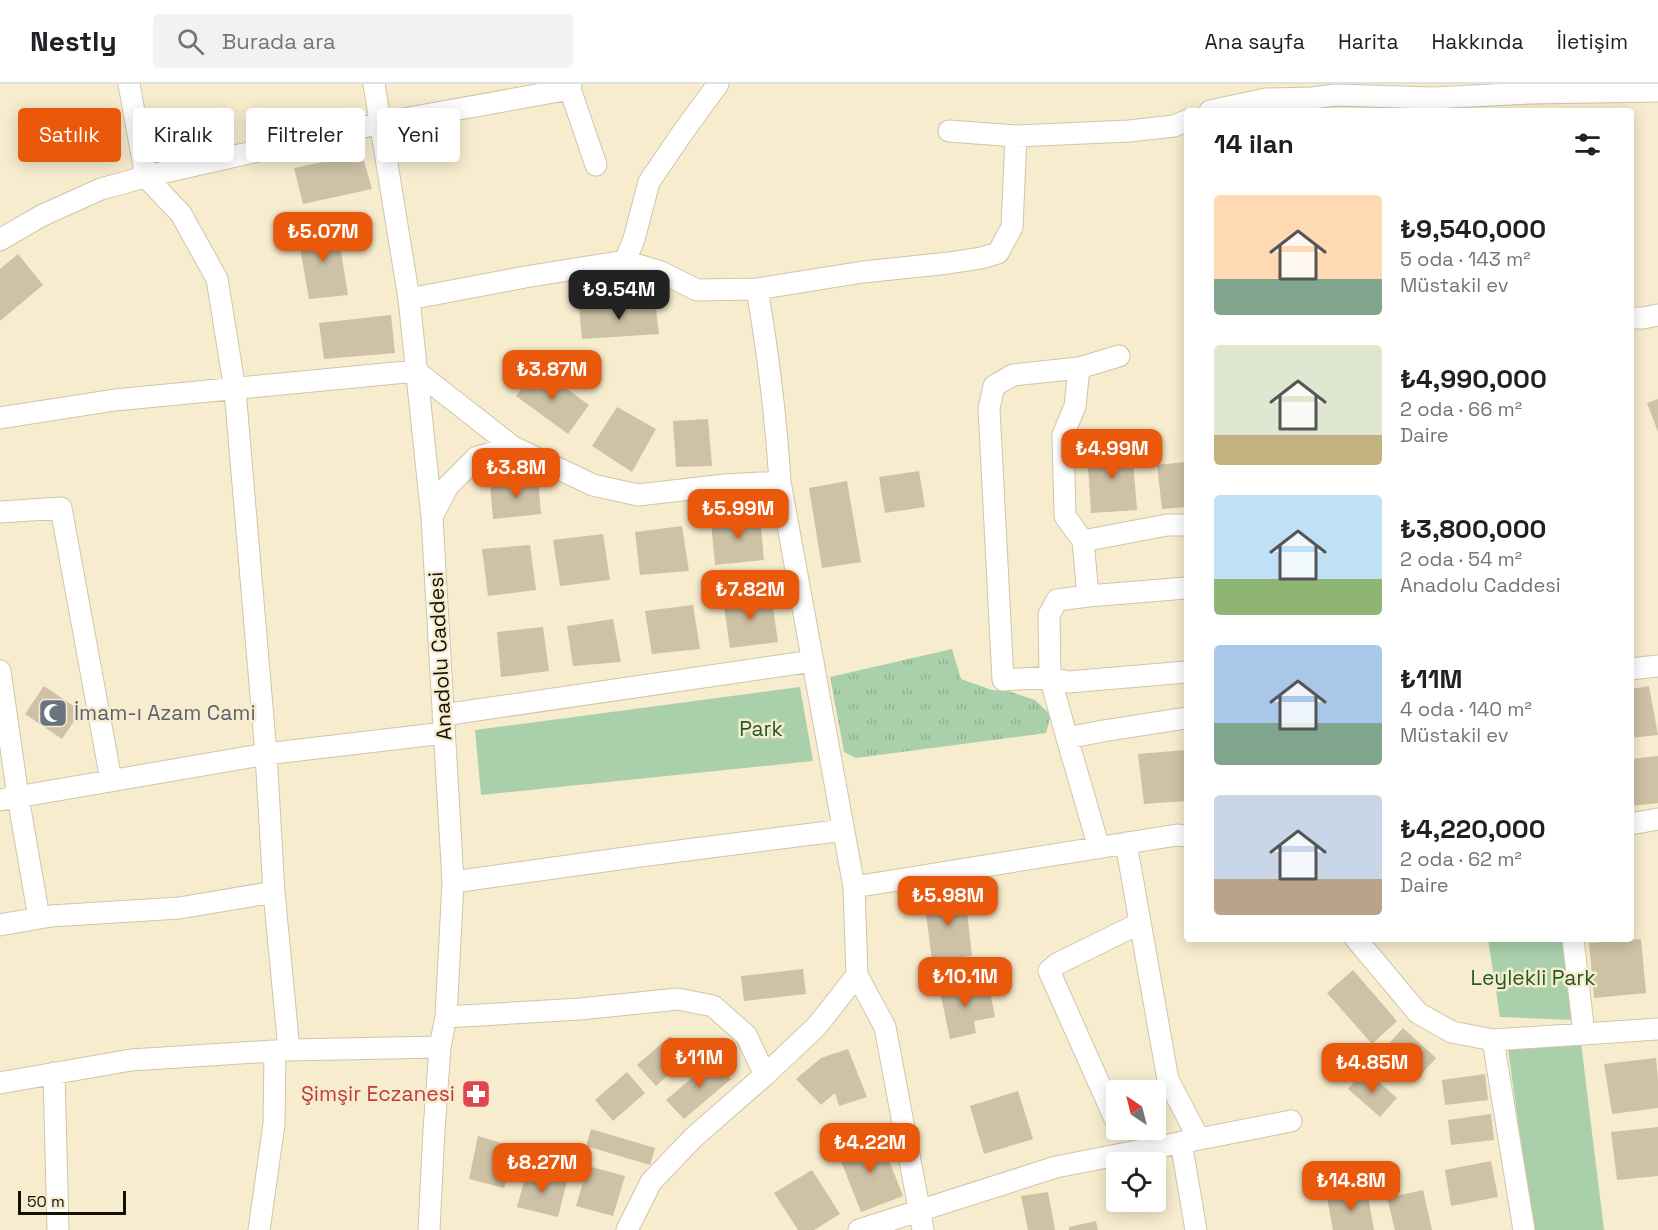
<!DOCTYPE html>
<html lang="tr">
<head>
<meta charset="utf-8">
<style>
	body { margin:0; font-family:"Space Grotesk",sans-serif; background:#f2f2f2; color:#202124; height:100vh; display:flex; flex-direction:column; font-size:22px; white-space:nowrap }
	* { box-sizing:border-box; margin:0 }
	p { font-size:20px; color:#757577 }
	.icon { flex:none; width:33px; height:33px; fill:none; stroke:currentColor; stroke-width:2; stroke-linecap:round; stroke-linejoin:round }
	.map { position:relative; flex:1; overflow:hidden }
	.sheet { position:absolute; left:1184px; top:24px; width:450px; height:834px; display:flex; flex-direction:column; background:#fff; border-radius:6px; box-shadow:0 3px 15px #0003 }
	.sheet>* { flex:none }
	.guide { position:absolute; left:18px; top:24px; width:570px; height:54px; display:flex; gap:12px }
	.needle { width:39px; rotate:325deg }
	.fabs { position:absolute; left:1106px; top:996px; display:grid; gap:12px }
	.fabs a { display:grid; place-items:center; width:60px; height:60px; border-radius:6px; background:#fff; box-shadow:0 3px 15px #0003; font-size:30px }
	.scale { position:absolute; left:18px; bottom:15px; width:108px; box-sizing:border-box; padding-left:6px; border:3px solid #151107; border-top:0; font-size:16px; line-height:21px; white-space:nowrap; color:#151107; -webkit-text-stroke:4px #f7ecce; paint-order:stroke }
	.price { position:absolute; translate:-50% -51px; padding:0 14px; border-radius:12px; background:#ea580c; color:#fff; font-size:20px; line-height:39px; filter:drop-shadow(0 2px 3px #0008) }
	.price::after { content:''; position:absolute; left:50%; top:36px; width:18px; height:14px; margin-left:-9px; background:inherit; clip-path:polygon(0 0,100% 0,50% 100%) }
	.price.active { background:#222; color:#fff }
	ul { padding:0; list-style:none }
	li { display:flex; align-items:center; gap:18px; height:150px; padding:0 30px }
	li span { display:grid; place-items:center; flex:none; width:168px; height:120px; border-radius:6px; color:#555 }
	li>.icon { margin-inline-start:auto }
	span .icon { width:72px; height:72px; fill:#fffc; stroke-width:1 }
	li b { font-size:26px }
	h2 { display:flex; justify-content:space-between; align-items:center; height:72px; padding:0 30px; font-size:26px }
	.pill { padding:0 21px; border-radius:6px; background:#fff; box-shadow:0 3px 15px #0003; font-size:21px; line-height:54px }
	.pill.active { background:#ea580c; color:#fff }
	header { display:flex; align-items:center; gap:36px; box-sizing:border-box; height:84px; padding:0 30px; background:#fff; border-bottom:2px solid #e0e0e0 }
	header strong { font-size:28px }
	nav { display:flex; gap:33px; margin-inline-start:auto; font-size:21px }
	.search { width:420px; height:54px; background:#f2f2f2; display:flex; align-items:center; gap:15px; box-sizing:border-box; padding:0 21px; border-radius:6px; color:#757577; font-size:22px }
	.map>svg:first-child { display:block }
	.grass { fill:url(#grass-tufts) }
	.park { fill:#aad0ab }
	.building { fill:#cdc2a6 }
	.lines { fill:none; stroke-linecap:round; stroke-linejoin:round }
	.minor-casing { stroke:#cfc5a8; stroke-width:23 }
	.minor { stroke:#fff; stroke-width:21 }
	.labels { text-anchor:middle; stroke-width:5; stroke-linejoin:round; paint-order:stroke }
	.street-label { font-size:21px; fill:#151107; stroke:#f7ecce }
	.worship-label { font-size:21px; fill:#5b616d; stroke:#f7ecce; text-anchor:start }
	.park-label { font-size:21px; fill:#205a27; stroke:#f7ecce }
	.health-label { font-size:21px; fill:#be3a42; stroke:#f7ecce; text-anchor:end }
</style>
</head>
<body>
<header>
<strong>Nestly</strong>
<div class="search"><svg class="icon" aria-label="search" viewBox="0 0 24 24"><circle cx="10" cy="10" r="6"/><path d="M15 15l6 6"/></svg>Burada ara</div>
<nav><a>Ana sayfa</a><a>Harita</a><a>Hakkında</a><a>İletişim</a></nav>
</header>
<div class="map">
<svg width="1658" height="1146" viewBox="0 0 1658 1146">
	<defs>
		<pattern id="grass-tufts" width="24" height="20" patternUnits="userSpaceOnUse" patternTransform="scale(1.5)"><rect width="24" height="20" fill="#aad0ab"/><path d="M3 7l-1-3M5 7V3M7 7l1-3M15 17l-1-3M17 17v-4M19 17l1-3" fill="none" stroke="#91b292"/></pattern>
	</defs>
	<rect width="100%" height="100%" fill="#f7ecce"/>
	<path class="grass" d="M952 565 961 595 992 606 1008 607 1035 616 1051 631 1046 649 856 674 844 668 830 593Z"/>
	<path class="park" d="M800 603 813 677 481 711 475 646Z
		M1488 855H1568L1574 936 1500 933Z
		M1581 959 1604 1146H1533L1508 965Z"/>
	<path class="building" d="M362 70 372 105 303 120 294 84Z
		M337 143 348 211 309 215 297 147Z
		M18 170 43 201 0 237V185Z
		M655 218 659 250 582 255 579 224Z
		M391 231 395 269 324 275 319 239Z
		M537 283 589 321 568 350 516 312Z
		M1658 315V348L1647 319Z
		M617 323 656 345 632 388 592 362Z
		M708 335 712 382 676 383 673 337Z
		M1132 363 1137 426 1091 429 1087 366Z
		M1186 378V423L1162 425 1157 381Z
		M919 387 925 423 885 429 879 393Z
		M538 395 541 430 493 435 490 400Z
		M847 397 861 478 822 484 809 404Z
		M760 432 764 476 715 481 711 437Z
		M682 442 689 487 640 491 635 448Z
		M603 450 610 496 560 502 553 456Z
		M530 461 536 506 488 512 482 465Z
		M771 510 778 558 730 564 723 516Z
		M693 521 700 565 652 570 645 527Z
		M613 535 621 578 573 582 567 542Z
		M543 543 549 587 501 593 497 548Z
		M44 602 81 627 62 655 25 630Z
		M1649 602 1658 651 1630 654V605Z
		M1186 666V717L1144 720 1138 670Z
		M1658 672V719L1630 722V675Z
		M965 810 972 872 932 876 924 815Z
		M1641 855 1646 909 1594 914 1589 859Z
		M803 885 806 910 744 917 741 892Z
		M1353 886 1397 937 1372 960 1327 909Z
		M967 897 969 906 989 901 995 933 974 937 976 949 950 955 939 903Z
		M1403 944 1436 974 1417 995 1384 965Z
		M670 952 688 973 656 1002 637 981Z
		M848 965 867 1013 839 1022 835 1009 821 1021 796 995 821 974Z
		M1656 974 1658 996V1024L1612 1030 1604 980Z
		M714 975 731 995 684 1035 666 1016Z
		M1365 986 1397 1014 1380 1033 1348 1005Z
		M627 988 645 1009 613 1037 595 1016Z
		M1485 990 1488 1016 1445 1021 1442 996Z
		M1018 1007 1033 1055 984 1070 970 1022Z
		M1491 1030 1494 1056 1451 1061 1448 1036Z
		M1658 1043V1092L1617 1096 1611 1048Z
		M591 1045 655 1064 650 1081 586 1062Z
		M879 1051 903 1112 861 1128 837 1067Z
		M478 1052 515 1063 504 1104 469 1095Z
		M1491 1077 1498 1113 1451 1122 1445 1086Z
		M588 1082 625 1092 613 1132 576 1122Z
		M812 1086 840 1130 814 1146H798L774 1109Z
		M527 1087 567 1097 558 1133 517 1123Z
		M1367 1106 1374 1146H1333L1327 1114Z
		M1423 1106 1432 1146H1395L1387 1114Z
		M1048 1108 1055 1146H1028L1021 1112Z
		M1096 1137 1098 1146H1069V1143Z"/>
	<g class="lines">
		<g class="minor-casing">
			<path id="minor" d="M129 0 146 93 181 130 217 195 235 306 266 670 274 808
				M374 0 409 215 432 434 453 798 446 933 440 963 434 1046 429 1146
				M571 0 570 5 596 81
				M1210 27 1266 15 1312 14 1336 11 1433 14 1531 9 1658 7
				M1016 52 1129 47 1174 42 1186 37
				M0 156 41 132 101 105 152 91 381 39 570 5
				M625 177 634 155 649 98 683 48 718 0
				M757 205C768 269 776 333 780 398
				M409 215 525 193 625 177 661 188 697 206 757 205 863 188 949 179 981 174 998 169 1012 143 1016 52 949 47
				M1630 234H1643L1658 231
				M1119 272 1079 284 1013 291 994 302 989 324 1003 596 1050 593 1068 598 1186 588
				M1079 284 1075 322 1063 351 1065 432 1083 457 1088 512
				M0 334 115 316 416 287 513 363 593 401 638 411 725 401 780 398 854 803 1177 751 1186 752
				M0 428 61 424 111 696
				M432 433 448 402 477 373 513 363
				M1083 457 1167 441H1186
				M1186 504 1088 512 1057 516 1049 531 1050 593 1067 654 1103 647 1186 634
				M1630 585 1658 582
				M0 587 18 713 39 834
				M443 631 813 577
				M1067 654 1099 764
				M0 716 266 670 444 649
				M1630 740 1658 735
				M1126 759 1168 996 1199 1055
				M453 798 640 772 844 746
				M854 803 857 891 885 943 923 1146
				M0 841 51 832 179 824 274 808 289 966
				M1356 855 1418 929 1452 948 1493 956 1658 945
				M1573 855 1584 950
				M446 933 580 925 678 915 713 922 746 951 765 991
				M1493 956 1524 1146
				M54 989 58 1146
				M0 999 131 976 289 966 440 963
				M1116 1037 1049 887 1057 880 1140 839
				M1181 1058 1196 1146
				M259 1146 274 1040 275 967
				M627 1146 651 1098 694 1053 765 991 817 942 857 891
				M859 1146 1056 1083 1291 1037"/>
		</g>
		<use href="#minor" class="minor"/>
	</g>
	<defs>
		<g id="mosque-square" transform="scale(1.5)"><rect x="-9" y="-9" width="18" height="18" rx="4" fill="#6b7280" stroke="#f7ecce"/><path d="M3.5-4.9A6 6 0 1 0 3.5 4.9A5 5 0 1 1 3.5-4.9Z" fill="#fff"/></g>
		<g id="pharmacy-square" transform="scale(1.5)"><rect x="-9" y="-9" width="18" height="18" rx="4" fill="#e0444e" stroke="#f7ecce"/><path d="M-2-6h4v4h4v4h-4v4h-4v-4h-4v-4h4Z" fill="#fff"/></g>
	</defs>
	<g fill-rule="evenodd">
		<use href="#mosque-square" x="53" y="629"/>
		<use href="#pharmacy-square" x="476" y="1010"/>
	</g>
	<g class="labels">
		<g class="street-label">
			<text transform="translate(440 572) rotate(-93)" y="7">Anadolu Caddesi</text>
		</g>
		<g class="worship-label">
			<text x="74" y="636">İmam-ı Azam Cami</text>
		</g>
		<g class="park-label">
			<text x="761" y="652">Park</text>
			<text x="1533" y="901">Leylekli Park</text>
		</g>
		<g class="health-label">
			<text x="455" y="1017">Şimşir Eczanesi</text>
		</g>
	</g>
</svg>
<div class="fabs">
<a><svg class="needle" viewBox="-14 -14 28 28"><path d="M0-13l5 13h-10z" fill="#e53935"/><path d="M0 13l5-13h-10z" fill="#757577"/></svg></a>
<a><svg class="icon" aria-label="locate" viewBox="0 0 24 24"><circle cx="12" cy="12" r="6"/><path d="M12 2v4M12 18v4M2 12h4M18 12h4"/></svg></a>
</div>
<div class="scale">50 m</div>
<b class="price" style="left:323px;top:179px">₺5.07M</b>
<b class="price active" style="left:619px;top:237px">₺9.54M</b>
<b class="price" style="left:552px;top:317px">₺3.87M</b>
<b class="price" style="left:1112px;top:396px">₺4.99M</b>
<b class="price" style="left:516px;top:415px">₺3.8M</b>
<b class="price" style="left:738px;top:456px">₺5.99M</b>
<b class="price" style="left:750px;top:537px">₺7.82M</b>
<b class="price" style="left:948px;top:843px">₺5.98M</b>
<b class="price" style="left:965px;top:924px">₺10.1M</b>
<b class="price" style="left:699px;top:1005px">₺11M</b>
<b class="price" style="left:1372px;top:1010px">₺4.85M</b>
<b class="price" style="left:870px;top:1090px">₺4.22M</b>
<b class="price" style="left:542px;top:1110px">₺8.27M</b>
<b class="price" style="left:1351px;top:1128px">₺14.8M</b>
<div class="guide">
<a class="pill active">Satılık</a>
<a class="pill">Kiralık</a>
<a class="pill">Filtreler</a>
<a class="pill">Yeni</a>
</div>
<section class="sheet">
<h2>14 ilan<svg class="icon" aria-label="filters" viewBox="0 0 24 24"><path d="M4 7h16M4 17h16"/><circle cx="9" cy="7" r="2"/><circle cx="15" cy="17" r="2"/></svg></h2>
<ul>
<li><span style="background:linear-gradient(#ffd9b3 70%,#7fa58c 0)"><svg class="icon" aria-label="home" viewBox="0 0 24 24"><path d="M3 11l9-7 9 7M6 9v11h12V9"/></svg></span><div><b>₺9,540,000</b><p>5 oda · 143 m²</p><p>Müstakil ev</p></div></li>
<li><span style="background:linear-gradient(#dfe7d0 75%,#c2b280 0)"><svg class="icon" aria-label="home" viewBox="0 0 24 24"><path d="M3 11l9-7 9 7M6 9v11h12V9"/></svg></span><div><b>₺4,990,000</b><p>2 oda · 66 m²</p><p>Daire</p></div></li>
<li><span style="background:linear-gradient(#bfe0f5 70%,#8fb573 0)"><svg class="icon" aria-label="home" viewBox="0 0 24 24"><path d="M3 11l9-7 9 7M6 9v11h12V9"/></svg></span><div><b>₺3,800,000</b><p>2 oda · 54 m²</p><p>Anadolu Caddesi</p></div></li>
<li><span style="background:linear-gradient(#a9c7e8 65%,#7fa58c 0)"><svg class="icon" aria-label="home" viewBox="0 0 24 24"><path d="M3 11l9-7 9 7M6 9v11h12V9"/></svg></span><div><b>₺11M</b><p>4 oda · 140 m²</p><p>Müstakil ev</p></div></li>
<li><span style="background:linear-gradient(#c9d6e8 70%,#b9a48a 0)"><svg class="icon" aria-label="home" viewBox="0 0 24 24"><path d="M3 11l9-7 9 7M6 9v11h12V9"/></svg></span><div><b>₺4,220,000</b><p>2 oda · 62 m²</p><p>Daire</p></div></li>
</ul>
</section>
</div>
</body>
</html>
